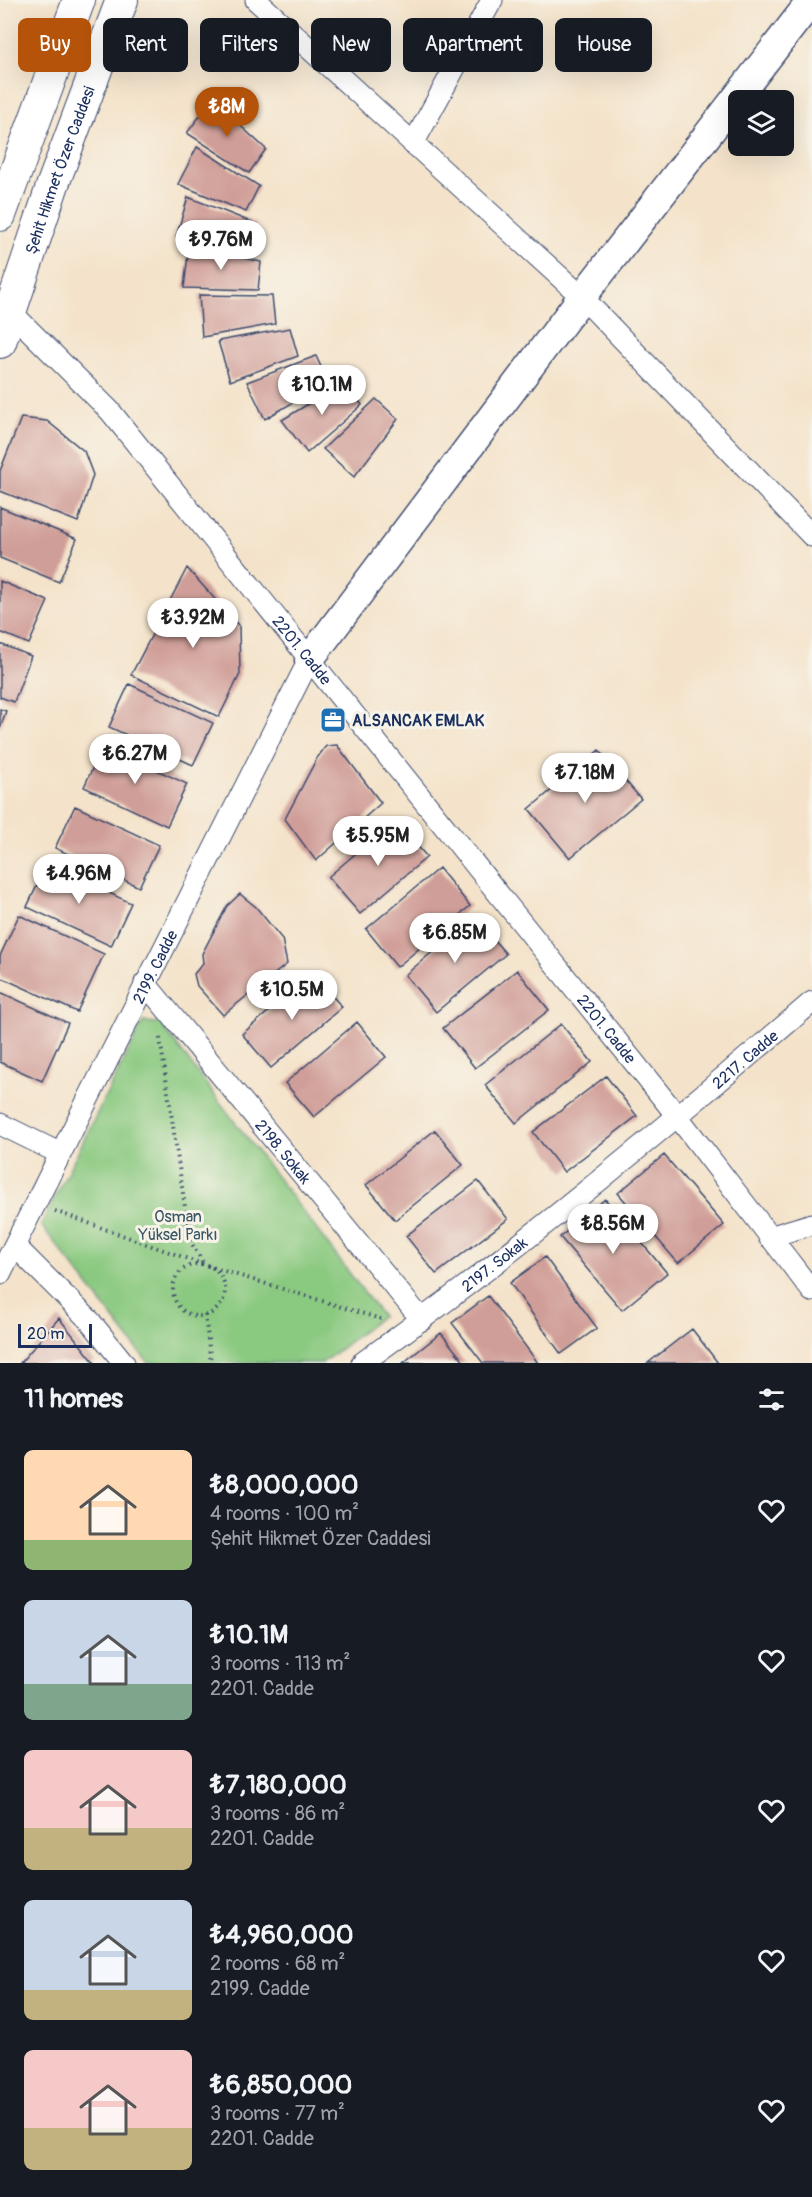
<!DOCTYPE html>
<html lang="en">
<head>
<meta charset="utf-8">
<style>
	body { margin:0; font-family:Pangolin,sans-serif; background:#20242c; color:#f1f3f6; height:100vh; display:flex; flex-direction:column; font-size:22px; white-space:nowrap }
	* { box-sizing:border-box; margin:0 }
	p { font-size:20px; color:#9ea1a6 }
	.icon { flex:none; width:33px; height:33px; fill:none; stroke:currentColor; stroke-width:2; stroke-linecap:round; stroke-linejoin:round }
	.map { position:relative; height:1363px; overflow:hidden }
	.side { display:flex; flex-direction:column; background:#171b24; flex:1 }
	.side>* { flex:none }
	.hud { position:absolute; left:18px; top:18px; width:777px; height:54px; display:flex; gap:12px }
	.fabs { position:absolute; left:728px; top:90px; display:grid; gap:12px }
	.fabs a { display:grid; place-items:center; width:66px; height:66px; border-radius:9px; background:#171b24; box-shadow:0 6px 24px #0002; font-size:30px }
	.scale { position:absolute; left:18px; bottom:15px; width:74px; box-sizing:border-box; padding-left:6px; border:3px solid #1b2f5e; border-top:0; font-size:16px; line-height:21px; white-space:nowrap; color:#1b2f5e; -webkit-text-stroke:4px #f7f3e8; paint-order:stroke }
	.price { position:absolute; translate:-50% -51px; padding:0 14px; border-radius:21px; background:#fff; color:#222; font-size:20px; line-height:39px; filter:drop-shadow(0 2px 3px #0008) }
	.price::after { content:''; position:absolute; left:50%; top:36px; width:18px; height:14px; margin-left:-9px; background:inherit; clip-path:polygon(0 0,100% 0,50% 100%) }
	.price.selected { background:#b45309; color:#fff }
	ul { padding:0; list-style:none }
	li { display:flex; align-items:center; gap:18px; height:150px; padding:0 24px }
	li span { display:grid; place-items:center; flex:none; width:168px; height:120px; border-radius:9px; color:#555 }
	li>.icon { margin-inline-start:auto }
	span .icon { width:72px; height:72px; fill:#fffc; stroke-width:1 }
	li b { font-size:26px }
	h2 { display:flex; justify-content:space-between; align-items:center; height:72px; padding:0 24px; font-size:26px }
	.pill { padding:0 21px; border-radius:9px; background:#171b24; box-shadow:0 6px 24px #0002; font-size:21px; line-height:54px }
	.pill.selected { background:#b45309; color:#fff }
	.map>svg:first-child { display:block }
	.green { fill:#8ac980; stroke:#527c6f; stroke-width:1.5 }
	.building { fill:#d09e98 }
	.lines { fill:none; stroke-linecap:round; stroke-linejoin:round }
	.street-casing { stroke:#3c4a6e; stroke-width:23 }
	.secondary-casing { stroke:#3c4a6e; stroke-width:31 }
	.primary-casing { stroke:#3c4a6e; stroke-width:34 }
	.path { stroke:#3c4a6e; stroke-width:4; stroke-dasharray:1.5 4.5; stroke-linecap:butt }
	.street { stroke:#fff; stroke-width:21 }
	.secondary { stroke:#fff; stroke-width:28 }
	.primary { stroke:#fff; stroke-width:32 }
	.labels { text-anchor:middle; stroke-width:6; stroke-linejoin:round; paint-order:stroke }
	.street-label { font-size:16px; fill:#1b2f5e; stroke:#f7f3e8 }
	.poi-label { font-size:16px; font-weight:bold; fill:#1b2f5e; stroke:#f7f3e8; text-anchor:start }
	.park-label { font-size:16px; fill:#375666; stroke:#f7f3e8 }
</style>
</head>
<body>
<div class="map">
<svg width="812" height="1363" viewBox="0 0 812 1363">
	<rect width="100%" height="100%" fill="#f7f3e8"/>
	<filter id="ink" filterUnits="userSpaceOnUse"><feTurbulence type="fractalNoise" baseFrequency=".0167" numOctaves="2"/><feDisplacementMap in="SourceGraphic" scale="12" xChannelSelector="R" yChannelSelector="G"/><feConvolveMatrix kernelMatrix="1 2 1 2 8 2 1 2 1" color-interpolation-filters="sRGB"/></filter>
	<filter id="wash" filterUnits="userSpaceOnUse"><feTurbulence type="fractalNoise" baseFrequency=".008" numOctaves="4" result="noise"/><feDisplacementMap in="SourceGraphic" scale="24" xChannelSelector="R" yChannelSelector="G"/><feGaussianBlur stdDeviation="1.35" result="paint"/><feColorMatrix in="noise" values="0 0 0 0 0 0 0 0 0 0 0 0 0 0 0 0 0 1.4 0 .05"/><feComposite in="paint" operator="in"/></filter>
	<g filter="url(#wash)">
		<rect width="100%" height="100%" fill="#f4e3ca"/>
		<path class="green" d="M143 1022 160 1023 382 1316 322 1363H148L41 1225Z"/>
		<g id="blocks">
			<path class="building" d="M212 100 266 149 249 173 187 133Z
				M197 147 259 186 246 212 178 184Z
				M188 197 256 224 248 252 176 237Z
				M189 246 261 262 258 290 184 288Z
				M199 295 272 296 275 324 202 337Z
				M290 328 298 356 230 381 218 341Z
				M316 356 328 382 265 419 247 382Z
				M344 382 362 405 307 453 282 420Z
				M376 399 398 419 354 477 323 449Z
				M21 418 47 421 84 451 93 475 78 522 0 491V471Z
				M0 507 77 539 59 582 0 558Z
				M187 568 239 626 240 674 219 717 131 675Z
				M0 581 48 601 29 644 0 632Z
				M0 644 31 656 14 702 0 697Z
				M129 684 213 723 193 765 109 727Z
				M0 709 6 711 0 729Z
				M103 745 187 784 167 826 84 787Z
				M337 745 381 803 316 861 285 819 317 758 326 746Z
				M599 750 641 799 570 858 529 809Z
				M75 806 159 845 139 887 55 848Z
				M395 820 427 857 360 914 328 877Z
				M47 864 131 903 111 946 27 907Z
				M439 868 470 906 397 967 366 929Z
				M240 894 256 907 282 939 287 964 223 1015 197 986 194 974 203 963 202 954 227 906Z
				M19 915 104 954 77 1012 0 977V956Z
				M474 917 506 954 436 1012 405 975Z
				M517 970 549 1010 475 1068 443 1028Z
				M313 974 342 1007 271 1068 242 1034Z
				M0 992 68 1023 42 1081 0 1062Z
				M357 1022 386 1057 314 1117 285 1083Z
				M561 1024 592 1062 516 1123 485 1085Z
				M606 1076 637 1116 564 1172 533 1132Z
				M435 1130 463 1165 395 1220 366 1185Z
				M664 1155 724 1225 678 1263 618 1193Z
				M478 1181 508 1219 436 1274 406 1236Z
				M605 1199 667 1273 622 1310 560 1237Z
				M545 1257 597 1328 561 1354 510 1283Z
				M488 1296 538 1363H483L452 1323Z
				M59 1318 95 1363H20Z
				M692 1329 718 1363H648Z
				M441 1333 465 1363H403Z"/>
		</g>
	</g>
	<g filter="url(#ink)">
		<use href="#blocks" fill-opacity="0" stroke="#3c4a6e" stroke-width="1.5"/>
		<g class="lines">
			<g class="street-casing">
				<g id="street">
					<path d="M256 0 582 297 812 536"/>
					<path d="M413 144 492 0"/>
					<path id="s1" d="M3 304 110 411 678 1117 812 1291"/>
					<path id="s2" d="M145 983 422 1320"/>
					<path d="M0 1124 59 1153"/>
					<path d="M769 1237 812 1224"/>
					<path d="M15 1246 90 1321 124 1363"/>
					<path id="s3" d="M0 1274 309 660"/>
					<path id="s4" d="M362 1363C518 1251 666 1127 812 1002"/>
				</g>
			</g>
			<g class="secondary-casing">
				<path id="secondary" d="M309 660 582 297 812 0"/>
			</g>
			<g class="primary-casing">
				<g id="primary">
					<path d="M0 215 79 0"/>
					<path id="s5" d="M0 342 53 184 122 0"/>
				</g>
			</g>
			<path class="path" d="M160 1038 190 1241 204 1264
				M55 1211 205 1265 384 1320
				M173 1290a26 26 0 1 1 52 0a26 26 0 1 1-52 0Z
				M205 1315 211 1363"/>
			<use href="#street" class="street"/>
			<use href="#secondary" class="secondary"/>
			<use href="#primary" class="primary"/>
		</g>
	</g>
	<defs>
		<g id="office-square" transform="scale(1.35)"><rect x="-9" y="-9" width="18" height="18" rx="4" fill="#1f6fb2" stroke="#f7f3e8"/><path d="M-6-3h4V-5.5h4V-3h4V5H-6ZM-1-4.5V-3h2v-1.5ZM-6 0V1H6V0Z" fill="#fff"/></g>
	</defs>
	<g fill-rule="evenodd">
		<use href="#office-square" x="333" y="720"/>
	</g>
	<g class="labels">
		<g class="street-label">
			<text dy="6" stroke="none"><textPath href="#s5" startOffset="182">Şehit Hikmet Özer Caddesi</textPath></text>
			<text dy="6" stroke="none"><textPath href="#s1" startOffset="458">2201. Cadde</textPath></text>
			<text dy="6" stroke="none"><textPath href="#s3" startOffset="344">2199. Cadde</textPath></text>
			<text dy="6" stroke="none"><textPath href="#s1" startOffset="944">2201. Cadde</textPath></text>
			<text dy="6" stroke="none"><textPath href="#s4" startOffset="489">2217. Cadde</textPath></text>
			<text dy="6" stroke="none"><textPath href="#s2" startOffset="218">2198. Sokak</textPath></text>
			<text dy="6" stroke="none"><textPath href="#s4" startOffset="165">2197. Sokak</textPath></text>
		</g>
		<g class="poi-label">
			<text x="352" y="726">ALSANCAK EMLAK</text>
		</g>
		<g class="park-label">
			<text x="178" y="1222">Osman<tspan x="178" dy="18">Yüksel Parkı</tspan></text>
		</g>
	</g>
</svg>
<div class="fabs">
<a><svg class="icon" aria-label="layers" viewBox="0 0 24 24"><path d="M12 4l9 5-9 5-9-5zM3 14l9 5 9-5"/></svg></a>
</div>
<div class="scale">20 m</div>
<b class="price selected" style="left:227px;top:138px">₺8M</b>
<b class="price" style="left:221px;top:271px">₺9.76M</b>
<b class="price" style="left:322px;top:416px">₺10.1M</b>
<b class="price" style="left:193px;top:649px">₺3.92M</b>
<b class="price" style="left:135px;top:785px">₺6.27M</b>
<b class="price" style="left:585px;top:804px">₺7.18M</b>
<b class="price" style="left:378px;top:867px">₺5.95M</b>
<b class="price" style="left:79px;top:905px">₺4.96M</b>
<b class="price" style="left:455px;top:964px">₺6.85M</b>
<b class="price" style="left:292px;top:1021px">₺10.5M</b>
<b class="price" style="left:613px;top:1255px">₺8.56M</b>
<div class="hud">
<a class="pill selected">Buy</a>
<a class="pill">Rent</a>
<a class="pill">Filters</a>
<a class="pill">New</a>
<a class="pill">Apartment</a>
<a class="pill">House</a>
</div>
</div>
<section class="side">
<h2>11 homes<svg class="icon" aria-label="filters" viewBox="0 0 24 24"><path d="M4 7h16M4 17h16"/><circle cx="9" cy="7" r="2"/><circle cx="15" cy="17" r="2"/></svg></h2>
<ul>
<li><span style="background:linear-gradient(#ffd9b3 75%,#8fb573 0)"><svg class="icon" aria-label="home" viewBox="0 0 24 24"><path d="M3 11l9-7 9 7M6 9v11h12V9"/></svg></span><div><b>₺8,000,000</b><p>4 rooms · 100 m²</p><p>Şehit Hikmet Özer Caddesi</p></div><svg class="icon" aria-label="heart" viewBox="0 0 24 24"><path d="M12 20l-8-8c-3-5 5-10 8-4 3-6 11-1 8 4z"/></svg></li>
<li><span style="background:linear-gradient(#c9d6e8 70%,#7fa58c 0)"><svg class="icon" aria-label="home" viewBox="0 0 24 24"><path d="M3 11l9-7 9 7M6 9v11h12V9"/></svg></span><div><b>₺10.1M</b><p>3 rooms · 113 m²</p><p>2201. Cadde</p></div><svg class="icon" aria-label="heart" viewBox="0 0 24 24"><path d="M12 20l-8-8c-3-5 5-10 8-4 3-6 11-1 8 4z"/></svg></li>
<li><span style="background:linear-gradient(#f6c9c9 65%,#c2b280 0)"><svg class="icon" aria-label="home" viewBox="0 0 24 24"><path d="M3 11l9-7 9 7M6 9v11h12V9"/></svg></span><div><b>₺7,180,000</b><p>3 rooms · 86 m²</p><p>2201. Cadde</p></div><svg class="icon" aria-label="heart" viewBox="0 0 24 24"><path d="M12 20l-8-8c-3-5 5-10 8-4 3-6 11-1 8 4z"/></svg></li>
<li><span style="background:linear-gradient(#c9d6e8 75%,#c2b280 0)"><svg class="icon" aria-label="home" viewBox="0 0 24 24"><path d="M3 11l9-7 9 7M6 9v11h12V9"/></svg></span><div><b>₺4,960,000</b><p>2 rooms · 68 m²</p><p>2199. Cadde</p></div><svg class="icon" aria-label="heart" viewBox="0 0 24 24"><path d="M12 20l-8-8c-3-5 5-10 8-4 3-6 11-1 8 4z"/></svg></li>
<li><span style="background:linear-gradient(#f6c9c9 65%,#c2b280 0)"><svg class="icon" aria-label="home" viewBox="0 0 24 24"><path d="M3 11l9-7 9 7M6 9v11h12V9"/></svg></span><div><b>₺6,850,000</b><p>3 rooms · 77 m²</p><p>2201. Cadde</p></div><svg class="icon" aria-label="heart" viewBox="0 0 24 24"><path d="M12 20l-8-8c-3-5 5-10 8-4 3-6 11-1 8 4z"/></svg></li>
</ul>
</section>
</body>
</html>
